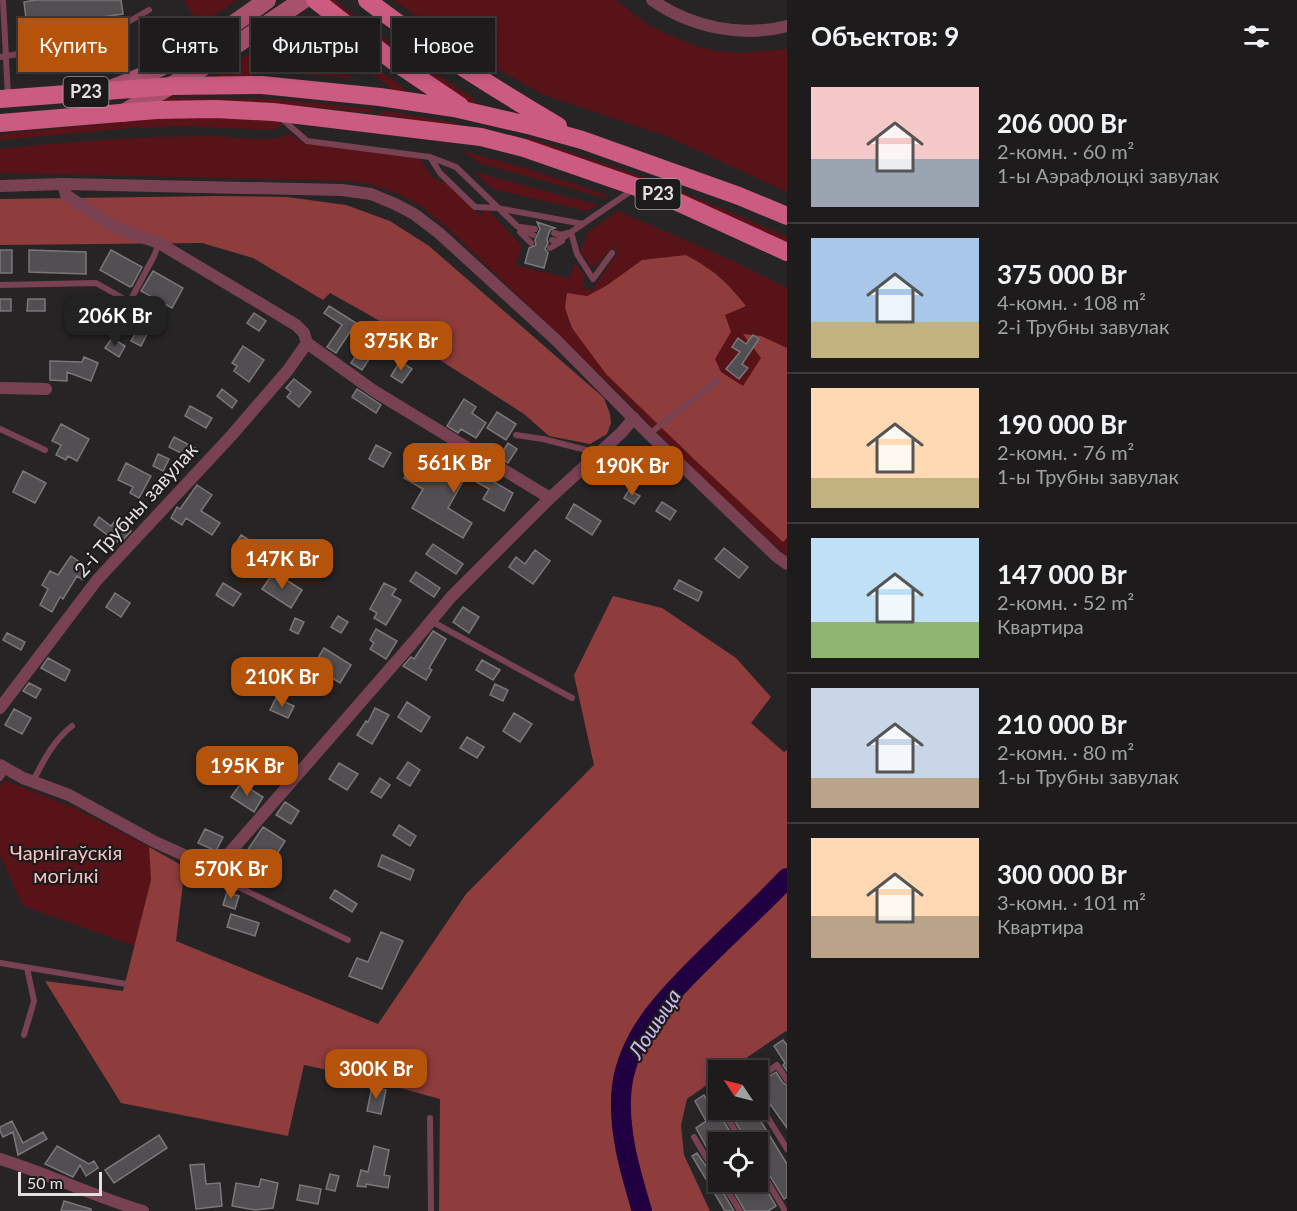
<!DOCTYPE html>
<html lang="ru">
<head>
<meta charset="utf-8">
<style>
	body { margin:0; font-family:Lato,sans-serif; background:#252425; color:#f1f3f6; height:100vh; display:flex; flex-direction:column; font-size:22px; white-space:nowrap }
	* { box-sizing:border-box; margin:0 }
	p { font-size:20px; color:#a0a1a3 }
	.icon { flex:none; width:33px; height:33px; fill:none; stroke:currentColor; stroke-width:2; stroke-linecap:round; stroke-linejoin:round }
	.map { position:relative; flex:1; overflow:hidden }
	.side { display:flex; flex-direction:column; background:#1d1b1c; width:510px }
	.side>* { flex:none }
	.guide { position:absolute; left:18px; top:18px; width:570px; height:54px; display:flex; gap:12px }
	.needle { width:39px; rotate:305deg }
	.tools { position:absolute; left:708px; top:1060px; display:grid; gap:12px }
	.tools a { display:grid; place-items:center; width:60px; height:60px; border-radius:0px; background:#1d1b1c; box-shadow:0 3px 9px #0003,0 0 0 2px #3b393b; font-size:30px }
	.scale { position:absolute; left:18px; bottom:15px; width:84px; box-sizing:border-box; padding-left:6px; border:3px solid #e1dfe0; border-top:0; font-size:16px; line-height:21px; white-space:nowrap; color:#e1dfe0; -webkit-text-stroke:4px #1d1a1c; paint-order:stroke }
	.price { position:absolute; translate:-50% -51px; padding:0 14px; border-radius:12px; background:#b45309; color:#fff; font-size:20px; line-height:39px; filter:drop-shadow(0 2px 3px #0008) }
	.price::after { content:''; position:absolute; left:50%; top:36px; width:18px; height:14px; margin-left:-9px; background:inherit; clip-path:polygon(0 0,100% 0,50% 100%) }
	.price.active { background:#222; color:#fff }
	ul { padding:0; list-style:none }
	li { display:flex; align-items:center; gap:18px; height:150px; padding:0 24px }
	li+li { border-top:2px solid #3b393b }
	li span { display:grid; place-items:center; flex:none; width:168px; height:120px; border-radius:0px; color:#555 }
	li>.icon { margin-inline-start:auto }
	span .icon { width:72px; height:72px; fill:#fffc; stroke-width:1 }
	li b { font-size:26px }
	h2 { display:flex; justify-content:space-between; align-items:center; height:72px; padding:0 24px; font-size:26px }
	.pill { padding:0 21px; border-radius:0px; background:#1d1b1c; box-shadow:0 3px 9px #0003,0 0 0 2px #3b393b; font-size:21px; line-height:54px }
	.pill.active { background:#b45309; color:#fff }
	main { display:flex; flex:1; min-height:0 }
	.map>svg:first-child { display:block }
	.green { fill:#581318 }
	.forest { fill:#8f3c3d }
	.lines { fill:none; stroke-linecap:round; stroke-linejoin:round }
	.river { stroke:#200040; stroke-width:20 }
	.building { fill:#514f52; stroke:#7a777a; stroke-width:1.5 }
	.lane { stroke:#794253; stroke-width:6 }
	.street { stroke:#794253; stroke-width:12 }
	.secondary { stroke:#a8516d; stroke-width:18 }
	.primary { stroke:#cb5b81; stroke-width:18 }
	.labels { text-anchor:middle; stroke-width:4.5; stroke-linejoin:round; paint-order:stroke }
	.shield { fill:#1d1a1c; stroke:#a6a4a5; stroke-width:1.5 }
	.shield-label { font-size:18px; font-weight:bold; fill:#e1dfe0 }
	.street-label { font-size:20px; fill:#e1dfe0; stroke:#1d1a1c }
	.park-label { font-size:20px; fill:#f4c2c0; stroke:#1d1a1c }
	.water-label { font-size:21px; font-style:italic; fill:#cdb9f5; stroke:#1d1a1c }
</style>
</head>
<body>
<main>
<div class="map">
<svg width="787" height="1211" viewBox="0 0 787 1211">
	<rect width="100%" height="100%" fill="#272425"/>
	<path class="green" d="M184 0H237L199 26Z
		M327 0H335L406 55 475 99 474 102H467L429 79Z
		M393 0H616L650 26 693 45 716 51 739 53 787 49V192L666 136 544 95 494 67Z
		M311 20 404 88 406 91 404 93 389 91V86L318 34 289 26 302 21Z
		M276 35 280 38 310 44 353 78 253 71 252 79H215L216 76Z
		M161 97 275 99 371 109V113C301 105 232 101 162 101Z
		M381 110 457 123 459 127 380 115Z
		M192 115 274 118 282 126 273 130 183 126 133 128 0 140V135L9 133Z
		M290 134 303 143 415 157 422 161 433 178 448 184 479 215 486 210 492 214 522 246 516 264 518 266 569 278 575 263 585 277 583 288 592 290 618 252 612 247 596 265 591 266 580 251 589 231 618 211 727 258 787 288V556L696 472 624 398 453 233 421 206 399 194 369 184 351 181 0 173V149C69 141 138 137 208 136 234 135 265 145 290 134Z
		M527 137 646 178 729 211 787 237V242L734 218 529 141Z
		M461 150 528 169 608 195 605 198 479 163Z
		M474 172 598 205 587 211 493 189Z
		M4 780 75 808 149 847 151 880 135 946 23 906 0 855V788Z"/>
	<path class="forest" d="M217 196 287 197 346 205 390 221 429 246 604 398 610 414 611 423 607 434 590 444 549 436 524 414 373 317 330 293 323 300 253 258 202 243 0 245V199Z
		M686 255C715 271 726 281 746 306L725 315 731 332 715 359 721 372 743 386 761 358 743 334 761 336 787 348V538L783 542 696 461 606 374 572 328 565 308 567 293 587 296 606 286 642 260Z
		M613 596 662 608 736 658 771 697 751 723 784 752 787 750V1032L786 1031 727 1071H718V1077L687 1099 681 1125 684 1155 710 1211H439L440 1099 356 1076 304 1065 288 1136 121 1103 45 981 123 991 151 880 149 847 185 867 176 941 378 1024 466 894 594 765 574 675Z"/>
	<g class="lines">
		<path class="river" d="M642 1211C630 1171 617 1128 622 1086 630 1026 682 982 722 942 744 921 766 900 787 878"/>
	</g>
	<path class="building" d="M35 0H121L123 14 27 27 24 2Z
		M537 222 555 228 550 230 547 239 548 243 545 249 548 253 544 268 525 263 529 248 536 245 535 240 540 229Z
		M0 250H12V273H0Z
		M29 250 86 252V274L29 272Z
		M111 250 142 267 132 286 130 287 100 270Z
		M153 271 183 288 172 308 141 291Z
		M0 299H11V311H0Z
		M28 299H45V311H27Z
		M329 306 356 323 336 353 327 347 342 325 324 313Z
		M99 311 110 316 102 331 91 325Z
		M254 313 266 321 259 331 247 323Z
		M140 325 149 330 141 346 131 341Z
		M753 335 759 339 742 364 748 368 739 379 726 369 740 352 732 347 738 338 746 344Z
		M112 338 125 346 119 357 105 348Z
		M366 340 377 347 362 370 351 363Z
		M243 346 264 360 249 382 234 371 237 366 232 363Z
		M84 357 98 363 91 381 67 372V381L50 380V361L82 362Z
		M400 361 412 369 402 383 391 376Z
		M294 379 311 392 299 407 287 397 291 392 286 388Z
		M222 389 237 401 232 408 217 396Z
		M357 389 381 405 376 413 352 397Z
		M464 399 476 407 472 413 486 423 476 438 461 429 458 433 447 426Z
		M190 406 212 418 206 428 185 416Z
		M497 412 516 424 506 440 487 428Z
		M61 424 89 439 77 461 68 456 66 460 56 455 61 445 52 441Z
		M174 437 197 449 192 459 169 447Z
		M508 443 517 449 508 463 499 457Z
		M376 445 391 453 383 467 369 459Z
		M158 454 169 459 163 471 153 466Z
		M461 455 492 473 489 479 513 493 504 511 483 499 489 489 466 476 448 508 472 523 463 538 412 508 423 489 404 478 411 465 430 476 432 472 447 480Z
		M126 463 151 476 139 498 130 493 133 487 118 480Z
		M23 471 46 483 35 503 13 492Z
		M197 485 212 495 201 511 220 523 212 535 186 518 182 525 171 518 177 507 180 509Z
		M629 490 640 496 634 504 624 498Z
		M662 502 676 511 670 520 656 511Z
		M574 504 601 521 592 535 566 518Z
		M99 517 111 526 118 517 128 524 126 527 131 531 123 540 120 537 117 542 94 525Z
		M241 535 254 543 249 552 236 543Z
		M433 544 463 564 456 574 426 554Z
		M724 548 748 567 739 578 715 559Z
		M535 550 550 561 533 584 509 567 516 557 525 564Z
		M71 556 90 569 83 580 77 576 63 599 60 597 52 612 40 605 48 589 42 585 50 571 58 575Z
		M274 572 302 590 291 608 262 589Z
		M416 572 440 588 434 597 410 581Z
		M679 580 702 592 698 601 674 589Z
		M223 583 241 594 233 606 216 595Z
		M384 583 396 589 392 595 401 600 386 625 374 618 377 613 370 609Z
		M115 593 130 603 121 617 106 607Z
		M463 607 479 617 469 633 453 622Z
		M338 616 348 622 341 633 331 627Z
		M295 618 304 622 298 634 290 630Z
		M376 629 397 641 386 659 370 649 374 643 370 640Z
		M433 631 446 639 429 668 432 670 426 680 403 666 411 657 414 659Z
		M7 633 25 642 21 650 3 640Z
		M324 648 351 665 340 683 313 666Z
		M48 658 70 670 65 681 41 668Z
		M482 660 500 670 493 680 476 670Z
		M272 664 297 675 293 686 267 674Z
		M29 683 41 689 36 698 23 691Z
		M495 684 508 690 503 701 490 695Z
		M276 698 294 706 288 718 270 710Z
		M407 702 430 717 421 732 398 717Z
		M375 708 389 715 372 744 357 735 366 721 368 722Z
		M14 709 31 718 22 734 5 725Z
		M514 713 532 724 520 742 503 731Z
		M467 737 484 747 477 758 460 748Z
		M278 747 295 757 288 768 271 758Z
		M408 762 420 770 410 786 397 778Z
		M339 763 358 774 347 790 329 779Z
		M380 778 390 785 381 798 371 792Z
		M241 783 263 797 254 812 231 797Z
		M285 802 299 811 291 824 276 815Z
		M399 825 416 836 410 846 393 835Z
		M263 827 285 841 275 857 266 852 253 874 237 866Z
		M205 829 223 837 216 851 198 843Z
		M382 855 414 870 410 880 378 866Z
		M335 890 357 904 352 912 330 898Z
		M227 892 239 896 235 909 223 905Z
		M231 914 259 923 255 936 227 927Z
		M381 932 403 941 382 989 349 976 357 958 368 962Z
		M783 1040 787 1045V1071L783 1065 785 1063 774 1046Z
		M776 1072 783 1083 787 1085V1128L758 1087V1084Z
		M372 1087 386 1090 381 1114 367 1111Z
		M704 1095 712 1110H717L737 1143H718V1168L696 1128 706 1121 695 1101Z
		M728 1110H754L787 1164V1197L784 1199 762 1163 758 1161V1143H748Z
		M12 1121 23 1143 43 1132 47 1139 18 1155 13 1132 3 1137 0 1131V1127Z
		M159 1135 167 1148 114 1183 105 1170Z
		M57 1146 89 1164 94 1161 98 1168 86 1176 80 1165 73 1177 45 1164Z
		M374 1146 389 1150 384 1175 390 1176 388 1188 366 1184V1187L357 1186 361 1170 368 1172Z
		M697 1153 717 1182 734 1211H725L692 1156Z
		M204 1164 206 1184 220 1183 222 1206 196 1209 190 1165Z
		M330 1174 339 1176 335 1191 326 1189Z
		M758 1175 776 1206 768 1211H745L728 1182H758Z
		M261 1179 278 1183 273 1208 255 1210 232 1206 236 1183 259 1187Z
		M300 1185 321 1189 318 1204 297 1200Z
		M64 1201 91 1209V1211H61Z"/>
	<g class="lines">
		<path class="lane" d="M3 0 8 97
			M0 57 95 41 149 10
			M281 118 307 141 430 157 456 167 517 226 533 235
			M430 157 440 173 475 207 497 208 583 224
			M520 227 535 229
			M520 232 531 243
			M571 232 577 254 593 279 612 253
			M554 233 561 235 568 233
			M552 240 558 241 634 189
			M550 248 562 241
			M0 285 96 283 160 319
			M114 331 154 256 159 243
			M0 429 45 450
			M649 434 717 381
			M516 435 543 439 598 453
			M431 621 572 698
			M0 778 6 769
			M33 781C44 760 53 741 72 726
			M218 866 228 882 348 940
			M0 963 126 984
			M24 1035 34 1001 27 968
			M758 1079 777 1065 787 1080
			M758 1102 787 1149
			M722 1110 743 1143
			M430 1118 431 1211
			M694 1137 718 1177
			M758 1166 784 1209
			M722 1182 740 1211"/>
		<path class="street" d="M652 0C691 27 741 38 787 26
			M63 184 66 195 114 227 159 243 296 325 304 333 307 343 374 391 550 498
			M0 186 63 184 342 190 371 194 395 204 414 214 439 233 555 339 649 434 776 556 787 564
			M0 388 46 389
			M0 708 97 580 231 436 288 370 307 343
			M0 765 23 778 69 795 155 842 213 868 218 866 415 640 451 597 550 498 621 433 634 418
			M0 1159C49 1174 95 1197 143 1211"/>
		<path class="secondary" d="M113 88C168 68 220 35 267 0
			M123 113 200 69 303 0"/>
		<path class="primary" d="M315 0 392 60 460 106
			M367 0C428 47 492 87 558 126
			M0 99 172 86 262 85 380 97 454 108 532 126 582 140 739 196 787 216
			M0 123 156 110 215 109 273 112 481 137 524 148 671 199 787 252"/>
	</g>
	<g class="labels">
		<g class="shield">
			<rect x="63.5" y="77" width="45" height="30" rx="4.5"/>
			<rect x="635.5" y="179" width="45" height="30" rx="4.5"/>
		</g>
		<g class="shield-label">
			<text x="86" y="98">Р23</text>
			<text x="658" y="200">Р23</text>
		</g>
		<g class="street-label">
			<text transform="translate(136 510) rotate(-48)" y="7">2-і Трубны завулак</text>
		</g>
		<g class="park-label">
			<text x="66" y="860">Чарнігаўскія<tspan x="66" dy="23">могілкі</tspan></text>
		</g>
		<g class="water-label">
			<text transform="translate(655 1024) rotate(-57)" y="7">Лошыца</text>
		</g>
	</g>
</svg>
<div class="tools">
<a><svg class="needle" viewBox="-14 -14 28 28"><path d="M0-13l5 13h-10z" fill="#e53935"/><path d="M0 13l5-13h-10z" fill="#a0a1a3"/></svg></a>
<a><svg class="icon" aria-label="locate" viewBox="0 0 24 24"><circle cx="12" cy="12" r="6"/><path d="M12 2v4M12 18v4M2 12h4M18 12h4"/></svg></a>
</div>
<div class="scale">50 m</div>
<b class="price active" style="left:115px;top:347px">206K Br</b>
<b class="price" style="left:401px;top:372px">375K Br</b>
<b class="price" style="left:454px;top:494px">561K Br</b>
<b class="price" style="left:632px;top:497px">190K Br</b>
<b class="price" style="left:282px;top:590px">147K Br</b>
<b class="price" style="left:282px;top:708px">210K Br</b>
<b class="price" style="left:247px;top:797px">195K Br</b>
<b class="price" style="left:231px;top:900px">570K Br</b>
<b class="price" style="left:376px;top:1100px">300K Br</b>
<div class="guide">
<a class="pill active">Купить</a>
<a class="pill">Снять</a>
<a class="pill">Фильтры</a>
<a class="pill">Новое</a>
</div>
</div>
<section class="side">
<h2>Объектов: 9<svg class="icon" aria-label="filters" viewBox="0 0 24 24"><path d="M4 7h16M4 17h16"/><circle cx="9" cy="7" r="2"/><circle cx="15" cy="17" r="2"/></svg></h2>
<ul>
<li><span style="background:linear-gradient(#f6c9c9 60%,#9aa5b1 0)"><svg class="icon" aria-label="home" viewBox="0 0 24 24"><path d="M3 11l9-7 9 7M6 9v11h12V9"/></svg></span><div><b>206 000 Br</b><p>2-комн. · 60 m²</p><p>1-ы Аэрафлоцкі завулак</p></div></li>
<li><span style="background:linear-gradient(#a9c7e8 70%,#c2b280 0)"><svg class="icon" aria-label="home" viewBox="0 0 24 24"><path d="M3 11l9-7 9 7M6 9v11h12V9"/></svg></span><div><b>375 000 Br</b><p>4-комн. · 108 m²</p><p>2-і Трубны завулак</p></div></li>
<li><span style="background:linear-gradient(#ffd9b3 75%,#c2b280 0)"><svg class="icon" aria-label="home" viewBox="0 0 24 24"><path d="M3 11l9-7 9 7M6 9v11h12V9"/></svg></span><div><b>190 000 Br</b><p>2-комн. · 76 m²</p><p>1-ы Трубны завулак</p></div></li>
<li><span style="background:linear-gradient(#bfe0f5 70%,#8fb573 0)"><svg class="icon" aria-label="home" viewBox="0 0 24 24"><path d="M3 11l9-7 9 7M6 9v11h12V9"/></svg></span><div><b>147 000 Br</b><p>2-комн. · 52 m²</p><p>Квартира</p></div></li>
<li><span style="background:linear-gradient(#c9d6e8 75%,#b9a48a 0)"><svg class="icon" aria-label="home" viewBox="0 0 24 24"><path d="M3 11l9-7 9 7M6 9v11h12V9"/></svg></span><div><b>210 000 Br</b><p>2-комн. · 80 m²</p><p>1-ы Трубны завулак</p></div></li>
<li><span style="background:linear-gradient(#ffd9b3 65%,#b9a48a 0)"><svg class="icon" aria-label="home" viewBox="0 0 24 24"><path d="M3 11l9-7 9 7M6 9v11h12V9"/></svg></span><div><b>300 000 Br</b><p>3-комн. · 101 m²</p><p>Квартира</p></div></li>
</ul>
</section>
</main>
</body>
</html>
